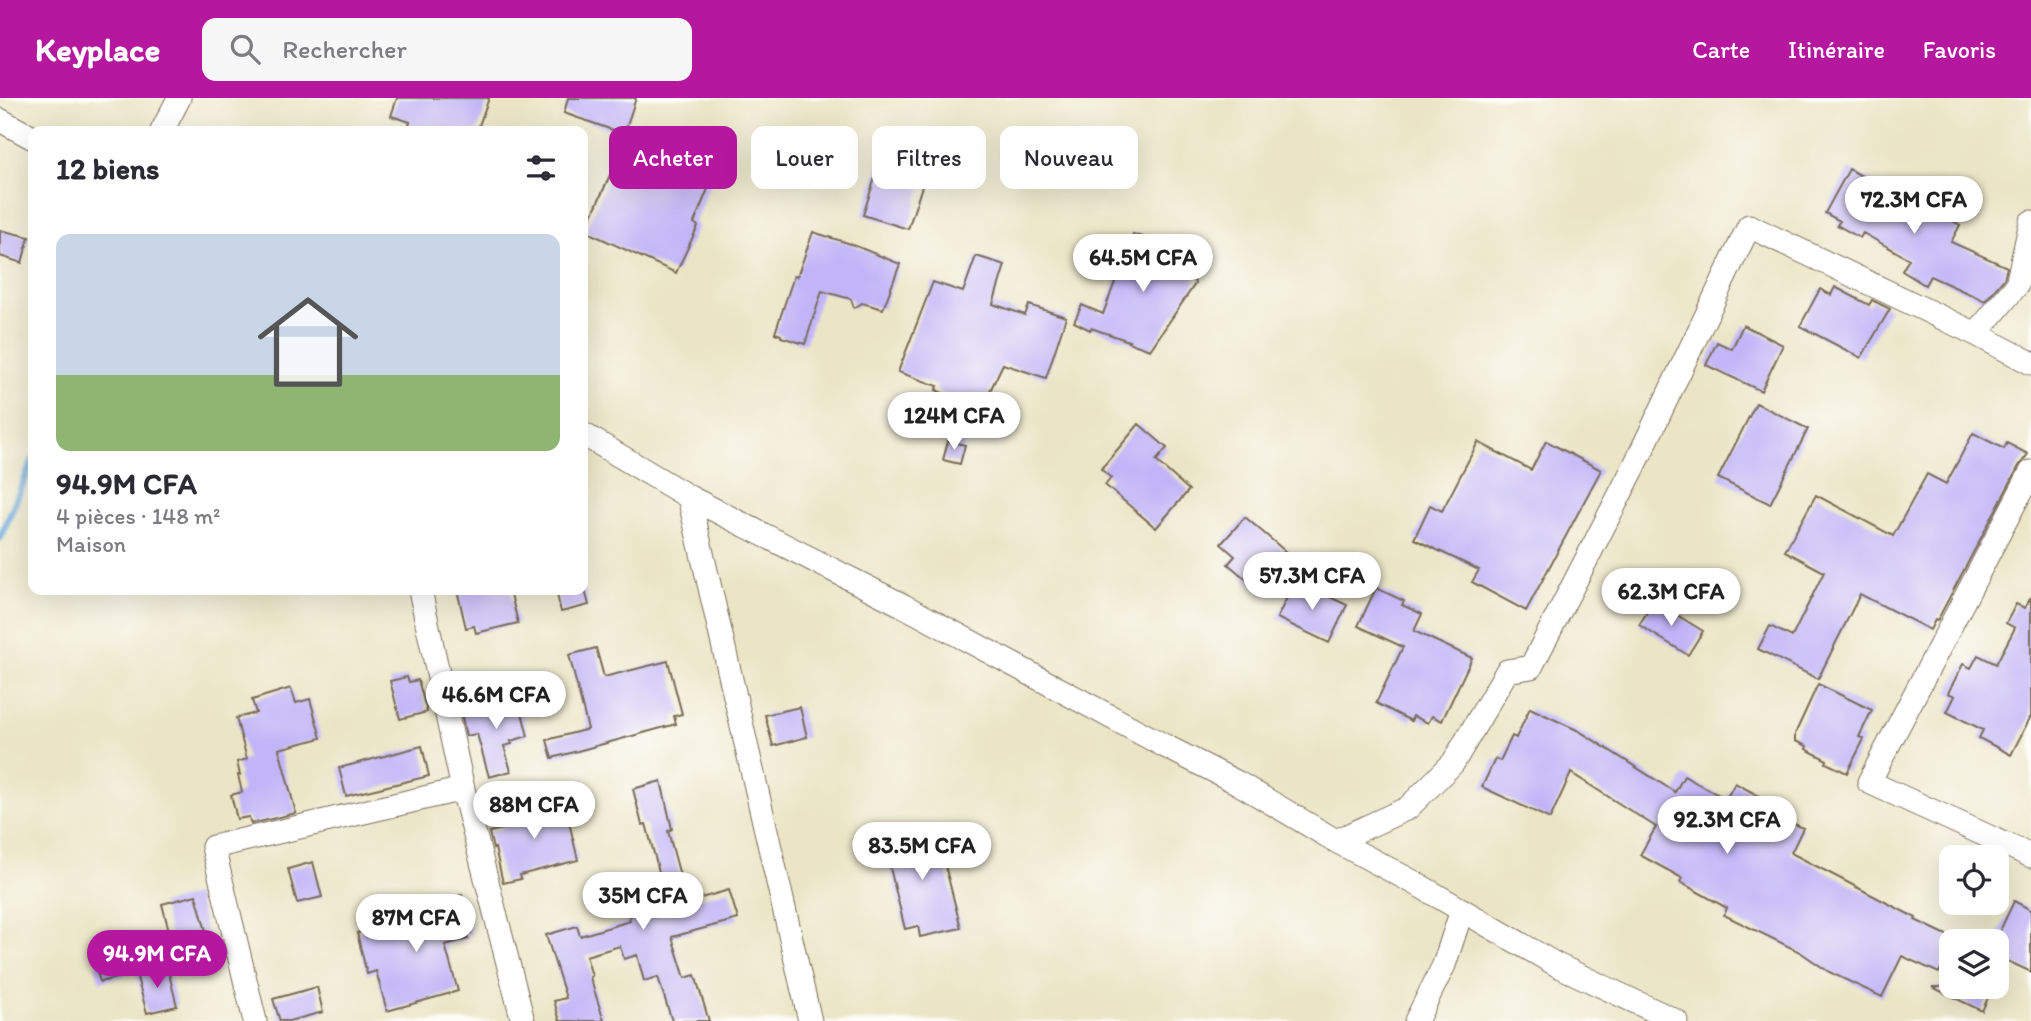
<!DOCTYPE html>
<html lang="fr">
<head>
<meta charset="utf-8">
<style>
	body { margin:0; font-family:Itim,sans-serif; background:#f7f7f7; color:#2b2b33; height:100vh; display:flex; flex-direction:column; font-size:26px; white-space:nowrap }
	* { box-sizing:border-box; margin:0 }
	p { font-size:23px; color:#7c7c81 }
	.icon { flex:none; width:38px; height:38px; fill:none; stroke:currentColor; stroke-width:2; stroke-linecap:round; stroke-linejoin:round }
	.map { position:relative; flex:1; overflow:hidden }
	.sheet { position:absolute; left:28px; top:28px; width:560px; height:469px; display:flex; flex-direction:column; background:#fff; border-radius:14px; box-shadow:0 7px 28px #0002 }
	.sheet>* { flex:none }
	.guide { position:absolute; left:609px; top:28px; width:665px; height:63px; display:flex; gap:14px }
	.controls { position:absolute; left:1939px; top:747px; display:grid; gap:14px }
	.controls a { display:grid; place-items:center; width:70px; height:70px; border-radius:14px; background:#fff; box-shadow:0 7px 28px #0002; font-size:35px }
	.price { position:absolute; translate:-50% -60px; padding:0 16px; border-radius:24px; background:#fff; color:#222; font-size:23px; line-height:46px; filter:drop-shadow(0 2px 4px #0008) }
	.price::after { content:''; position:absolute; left:50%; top:42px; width:21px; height:16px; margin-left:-10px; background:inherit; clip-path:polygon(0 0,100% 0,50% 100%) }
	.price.active { background:#b5179e; color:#fff }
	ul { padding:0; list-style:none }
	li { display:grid; align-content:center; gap:14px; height:371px; padding:0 28px }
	li span { display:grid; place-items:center; height:217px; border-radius:14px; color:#555 }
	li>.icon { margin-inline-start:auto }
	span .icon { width:126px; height:126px; fill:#fffc; stroke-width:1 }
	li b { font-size:30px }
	h2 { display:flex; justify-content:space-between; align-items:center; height:84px; padding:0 28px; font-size:30px }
	.pill { padding:0 24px; border-radius:14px; background:#fff; box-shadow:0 7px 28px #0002; font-size:24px; line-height:63px }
	.pill.active { background:#b5179e; color:#fff }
	header { display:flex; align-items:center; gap:42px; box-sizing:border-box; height:98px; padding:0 35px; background:#b5179e; color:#fff }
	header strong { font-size:33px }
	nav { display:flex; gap:38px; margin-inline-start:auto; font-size:24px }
	.search { width:490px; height:63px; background:#f7f7f7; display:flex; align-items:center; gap:18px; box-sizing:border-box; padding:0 24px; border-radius:14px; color:#7c7c81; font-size:26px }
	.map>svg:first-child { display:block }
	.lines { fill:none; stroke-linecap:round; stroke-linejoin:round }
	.stream { stroke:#65a7d9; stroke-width:7 }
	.building { fill:#c1b5f7 }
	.minor-casing { stroke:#796b59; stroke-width:25 }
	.minor { stroke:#fff; stroke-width:23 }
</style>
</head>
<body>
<header>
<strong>Keyplace</strong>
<div class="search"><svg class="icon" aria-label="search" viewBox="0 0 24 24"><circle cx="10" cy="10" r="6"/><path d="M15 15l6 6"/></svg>Rechercher</div>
<nav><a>Carte</a><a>Itinéraire</a><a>Favoris</a></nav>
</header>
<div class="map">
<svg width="2031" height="923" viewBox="0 0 2031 923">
	<rect width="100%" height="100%" fill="#fdfcf7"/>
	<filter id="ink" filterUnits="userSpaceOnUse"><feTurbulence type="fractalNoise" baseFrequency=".0143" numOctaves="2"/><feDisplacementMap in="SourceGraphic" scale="14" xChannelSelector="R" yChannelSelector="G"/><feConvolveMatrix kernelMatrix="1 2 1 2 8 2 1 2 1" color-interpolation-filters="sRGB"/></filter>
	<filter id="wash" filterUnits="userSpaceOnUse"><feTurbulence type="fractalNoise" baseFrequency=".00686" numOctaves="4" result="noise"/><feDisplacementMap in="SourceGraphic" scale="28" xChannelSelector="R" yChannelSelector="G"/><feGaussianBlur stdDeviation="1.57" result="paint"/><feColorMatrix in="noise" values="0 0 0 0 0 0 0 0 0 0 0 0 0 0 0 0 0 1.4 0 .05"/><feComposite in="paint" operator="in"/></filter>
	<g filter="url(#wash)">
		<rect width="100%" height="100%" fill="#ebe5c6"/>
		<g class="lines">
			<path class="stream" d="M0 440 33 362"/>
		</g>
		<g id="blocks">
			<path class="building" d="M397 0H489L477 33H418L408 30 410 24 391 18Z
				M568 0H636L624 36 564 15Z
				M626 41 714 76 694 125 698 128 676 175 585 133Z
				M881 61 926 76 908 131 863 117Z
				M1849 71 1891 94 1892 93 1933 111 1960 127 1951 144 2007 169 2004 181 1985 203 1930 178 1925 187 1902 173 1909 161 1863 135 1860 140 1837 127 1840 123 1825 115Z
				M0 132 29 139 22 165 0 158Z
				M813 134 851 146 900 166 883 211 862 205 854 210 851 201 822 193 805 246 781 239V237L775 235 794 178 797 179Z
				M1133 136 1154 143 1153 145 1188 155 1195 186 1150 252 1128 244 1129 243 1091 230 1090 232 1074 224 1082 207 1103 216Z
				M976 158 1005 167 993 206 1025 217 1029 207 1066 219 1046 280 1003 266 986 301 983 299 977 312 936 292 938 288 898 274 933 184 963 194Z
				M1835 189 1869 207 1872 202 1890 211 1861 260 1800 228 1820 191 1831 197Z
				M1743 227 1783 247 1761 293 1706 267 1717 244 1732 251Z
				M1756 305 1808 331 1770 406 1718 380Z
				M1139 326 1167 350 1156 363 1189 392 1156 430 1105 387 1111 380 1101 371Z
				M1973 335 2004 351 2007 345 2028 356 2019 368 1937 523 1935 522 1930 532 1860 496 1818 581 1758 551 1770 528 1792 539 1824 474 1785 453 1816 397 1893 438 1927 376 1946 386Z
				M948 343 965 347 960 366 943 362Z
				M1546 343 1601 372 1526 513 1472 484 1479 472 1414 441 1430 407 1442 413 1478 344 1531 372Z
				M1245 419 1285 453 1254 488 1228 466 1235 458 1221 446Z
				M1295 483 1347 507 1329 545 1277 520Z
				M1376 490 1404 503 1402 507 1422 516 1414 533 1472 560 1442 623 1432 618 1428 625 1413 618 1411 623 1376 605 1403 549 1358 528Z
				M457 492H510L518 525 476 535 474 528 466 530Z
				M556 492H585L589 507 561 514Z
				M2031 499V618L2011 657 1979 640 1983 632 1947 614 1955 598 1948 595 1963 566 1971 570 1978 557 1996 566 2015 530 2006 525 2016 506 2025 510Z
				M1654 503 1703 533 1688 557 1639 527Z
				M596 550 604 579 668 563 682 616 674 618 676 626 552 660 547 642 588 631 569 557Z
				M407 579 409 584 418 582 427 614 400 621 390 583Z
				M1818 586 1872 612 1859 639 1864 641 1847 675 1826 665 1827 662 1806 651 1807 648 1795 643V636Z
				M291 590 296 605 310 601 321 640 279 651 296 715 251 726 249 719 237 721 231 697 242 694 238 677H240L237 664 247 661 236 620 256 615 252 602Z
				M518 599 528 638 511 643 512 646 504 648 511 673 489 679 477 636 466 638 461 614Z
				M800 609 807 639 773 648 765 617Z
				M1530 610 1579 633 1675 694 1684 678 1726 701 1735 685 1763 700 1758 709 1803 730 1791 755 1916 820 1915 822 1955 841 1951 844V849L1939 875 1902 858 1882 899 1829 874 1800 854 1724 817 1727 810 1680 784 1682 780 1640 757 1656 729 1571 675 1550 721 1482 689 1495 661 1500 663 1512 638 1516 640Z
				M422 648 429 678 346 698 339 670Z
				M661 683 672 731 668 733 687 804 729 792 738 821 672 839 685 880 695 877 709 923H672L658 879 644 883 637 857 624 861 620 848 586 858 592 878 590 879 604 923H560L554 903 566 900 546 837 577 828 580 838 630 823 629 818 668 807 646 726 642 727 633 691Z
				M564 703 578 762 520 777 521 781 503 785 495 750 493 751 489 734 502 731 499 720Z
				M935 728 961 830 920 839 918 828 905 831 883 741Z
				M313 764 322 799 297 805 288 771Z
				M196 797 212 855 177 864 162 806Z
				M462 797 471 835 466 837 468 841 445 847 458 893 387 913 376 873 367 876 357 835 434 815 431 804Z
				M2014 803 2031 812V874L1997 858V839Z
				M125 859 130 876 100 884 95 867Z
				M167 868 177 908 147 915 136 876Z
				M317 889 323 914 289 923H280L273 901Z
				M1932 889H1993L1982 913Z"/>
		</g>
	</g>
	<g filter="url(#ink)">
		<use href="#blocks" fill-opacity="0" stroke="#796b59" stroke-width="2"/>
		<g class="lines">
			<g class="minor-casing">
				<path id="minor" d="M0 22 33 40
					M162 33 179 0
					M1976 236 2031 265
					M583 336 689 399 904 508 1165 648 1238 685 1336 743 1415 785 1557 867 1676 923
					M2031 374 1869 684 2031 758
					M689 399 810 923
					M420 492 463 691 523 923
					M1336 743 1408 710 1453 665 1507 573 1531 569 1633 371 1749 128 1976 236 2017 187 2031 124
					M255 923 213 749 463 691
					M1416 923 1444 867 1462 812"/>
			</g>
			<use href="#minor" class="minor"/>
		</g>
	</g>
</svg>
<div class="controls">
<a><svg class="icon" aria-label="locate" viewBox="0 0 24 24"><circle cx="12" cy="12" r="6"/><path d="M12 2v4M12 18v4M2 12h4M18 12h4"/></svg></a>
<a><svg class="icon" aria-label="layers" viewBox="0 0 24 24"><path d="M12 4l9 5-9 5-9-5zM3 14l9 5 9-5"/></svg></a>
</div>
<b class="price" style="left:1914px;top:138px">72.3M CFA</b>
<b class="price" style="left:1143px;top:196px">64.5M CFA</b>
<b class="price" style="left:954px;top:354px">124M CFA</b>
<b class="price" style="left:1312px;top:514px">57.3M CFA</b>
<b class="price" style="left:1671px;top:530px">62.3M CFA</b>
<b class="price" style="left:496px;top:633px">46.6M CFA</b>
<b class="price" style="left:534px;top:743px">88M CFA</b>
<b class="price" style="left:1727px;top:758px">92.3M CFA</b>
<b class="price" style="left:922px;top:784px">83.5M CFA</b>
<b class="price" style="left:643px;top:834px">35M CFA</b>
<b class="price" style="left:416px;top:856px">87M CFA</b>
<b class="price active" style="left:157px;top:892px">94.9M CFA</b>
<div class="guide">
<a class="pill active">Acheter</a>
<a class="pill">Louer</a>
<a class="pill">Filtres</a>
<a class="pill">Nouveau</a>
</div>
<section class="sheet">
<h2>12 biens<svg class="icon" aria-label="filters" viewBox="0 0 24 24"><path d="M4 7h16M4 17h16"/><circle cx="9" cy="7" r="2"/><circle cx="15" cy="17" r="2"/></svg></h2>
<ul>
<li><span style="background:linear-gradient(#c9d6e8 65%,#8fb573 0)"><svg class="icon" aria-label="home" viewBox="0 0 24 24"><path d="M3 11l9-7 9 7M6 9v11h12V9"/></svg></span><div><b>94.9M CFA</b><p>4 pièces · 148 m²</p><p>Maison</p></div></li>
</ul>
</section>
</div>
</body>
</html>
